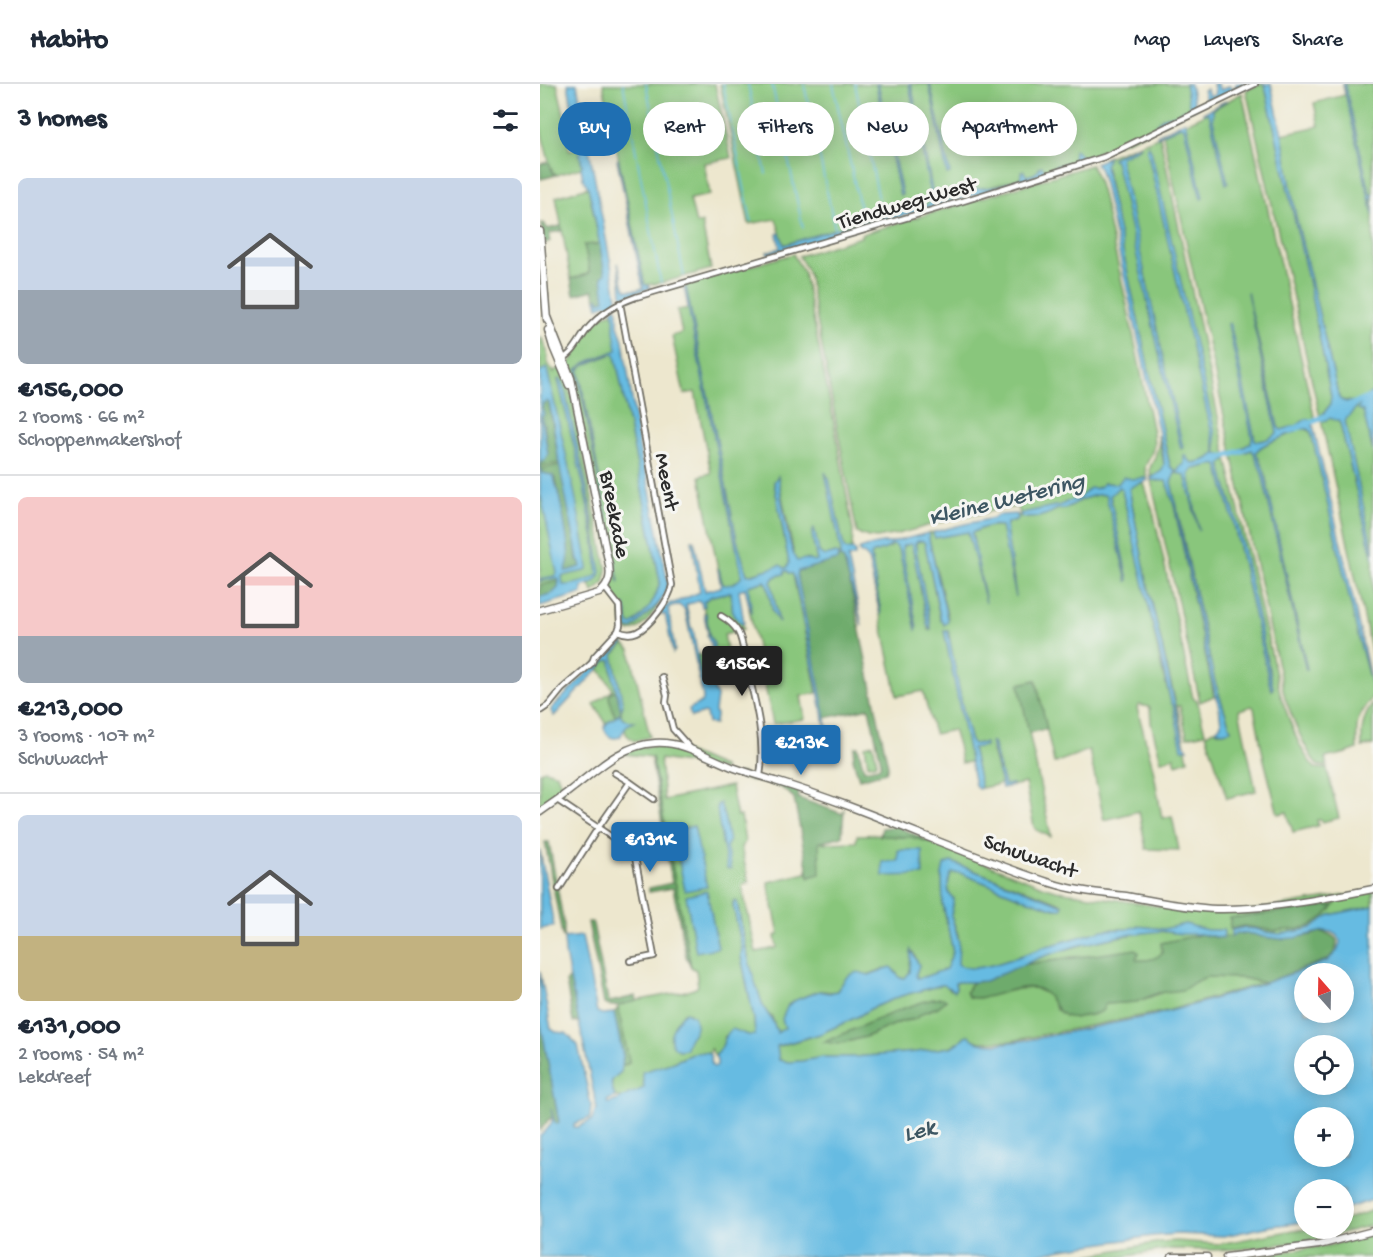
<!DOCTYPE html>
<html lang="en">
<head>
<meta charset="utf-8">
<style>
	body { margin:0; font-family:"Gochi Hand",sans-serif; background:#f2f2f3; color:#1f2937; height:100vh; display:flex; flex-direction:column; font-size:22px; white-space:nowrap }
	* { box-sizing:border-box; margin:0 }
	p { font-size:20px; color:#747a83 }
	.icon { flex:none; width:33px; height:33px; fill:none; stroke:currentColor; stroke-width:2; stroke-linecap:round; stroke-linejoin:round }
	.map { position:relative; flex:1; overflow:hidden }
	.drawer { display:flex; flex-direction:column; background:#fff; width:540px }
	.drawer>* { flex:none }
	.guide { position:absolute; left:18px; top:18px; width:570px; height:54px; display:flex; gap:12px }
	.needle { width:39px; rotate:340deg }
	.controls { position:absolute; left:754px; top:879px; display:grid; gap:12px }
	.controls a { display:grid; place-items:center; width:60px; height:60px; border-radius:50%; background:#fff; box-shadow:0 3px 15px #0003; font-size:30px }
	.price { position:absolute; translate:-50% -51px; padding:0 14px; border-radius:6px; background:#1f6fb2; color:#fff; font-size:20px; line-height:39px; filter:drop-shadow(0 2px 3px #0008) }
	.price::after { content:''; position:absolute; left:50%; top:36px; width:18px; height:14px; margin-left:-9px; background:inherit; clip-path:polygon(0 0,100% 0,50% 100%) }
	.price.current { background:#222; color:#fff }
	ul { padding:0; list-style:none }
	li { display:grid; align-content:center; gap:12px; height:318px; padding:0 18px }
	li+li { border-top:2px solid #e0e1e3 }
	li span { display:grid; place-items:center; height:186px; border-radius:9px; color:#555 }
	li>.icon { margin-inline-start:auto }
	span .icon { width:108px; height:108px; fill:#fffc; stroke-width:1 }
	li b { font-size:26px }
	h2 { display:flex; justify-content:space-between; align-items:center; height:72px; padding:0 18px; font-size:26px }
	.tag { padding:0 21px; border-radius:27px; background:#fff; box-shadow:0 3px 15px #0003; font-size:21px; line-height:54px }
	.tag.current { background:#1f6fb2; color:#fff }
	header { display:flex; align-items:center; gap:36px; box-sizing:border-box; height:84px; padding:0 30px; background:#fff; border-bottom:2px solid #e0e1e3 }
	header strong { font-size:28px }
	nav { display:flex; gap:33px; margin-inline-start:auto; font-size:21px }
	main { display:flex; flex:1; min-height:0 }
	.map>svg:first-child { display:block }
	.green { fill:#89c67c; stroke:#5a7854; stroke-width:1.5; fill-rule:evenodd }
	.forest { fill:#6eab6c; stroke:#4c6b4c; stroke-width:1.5 }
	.water { fill:#66bbe2; stroke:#487386; stroke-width:1.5; fill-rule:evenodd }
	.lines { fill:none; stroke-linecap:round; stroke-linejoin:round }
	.stream { stroke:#66bbe2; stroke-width:1.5 }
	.canal { stroke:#66bbe2; stroke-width:6 }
	.street-casing { stroke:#6f6d64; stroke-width:8 }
	.secondary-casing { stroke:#6f6d64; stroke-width:9 }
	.street { stroke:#fff; stroke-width:4.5 }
	.secondary { stroke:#fff; stroke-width:6 }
	.labels { text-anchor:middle; stroke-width:6; stroke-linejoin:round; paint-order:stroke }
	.street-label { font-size:22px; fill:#2b2b2b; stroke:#f6f6f2 }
	.water-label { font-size:24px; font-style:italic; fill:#3d5662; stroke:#f6f6f2 }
</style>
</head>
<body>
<header>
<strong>Habito</strong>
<nav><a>Map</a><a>Layers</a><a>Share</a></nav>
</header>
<main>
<section class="drawer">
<h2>3 homes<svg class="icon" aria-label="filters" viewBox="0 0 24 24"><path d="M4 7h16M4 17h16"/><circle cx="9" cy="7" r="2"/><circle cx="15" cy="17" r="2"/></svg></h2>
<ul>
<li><span style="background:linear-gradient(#c9d6e8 60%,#9aa5b1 0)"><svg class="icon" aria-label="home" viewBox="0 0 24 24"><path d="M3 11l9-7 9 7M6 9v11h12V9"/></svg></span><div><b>€156,000</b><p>2 rooms · 66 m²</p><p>Schoppenmakershof</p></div></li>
<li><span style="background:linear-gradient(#f6c9c9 75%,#9aa5b1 0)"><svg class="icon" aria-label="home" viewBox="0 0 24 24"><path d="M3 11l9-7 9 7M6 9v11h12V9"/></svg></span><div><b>€213,000</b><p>3 rooms · 107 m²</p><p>Schuwacht</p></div></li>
<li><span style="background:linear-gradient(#c9d6e8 65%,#c2b280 0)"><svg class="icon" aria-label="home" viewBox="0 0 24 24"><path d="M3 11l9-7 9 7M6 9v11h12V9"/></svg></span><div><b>€131,000</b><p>2 rooms · 54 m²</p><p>Lekdreef</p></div></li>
</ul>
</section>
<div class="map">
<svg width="833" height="1173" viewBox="0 0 833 1173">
	<rect width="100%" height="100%" fill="#f6f6f2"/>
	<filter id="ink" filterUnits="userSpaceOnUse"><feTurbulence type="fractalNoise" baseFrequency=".0167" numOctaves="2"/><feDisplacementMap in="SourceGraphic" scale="12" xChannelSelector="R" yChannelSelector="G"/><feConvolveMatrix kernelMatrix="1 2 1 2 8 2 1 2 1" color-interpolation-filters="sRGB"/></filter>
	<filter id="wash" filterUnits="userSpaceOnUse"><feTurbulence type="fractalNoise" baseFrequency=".008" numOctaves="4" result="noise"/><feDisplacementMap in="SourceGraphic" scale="24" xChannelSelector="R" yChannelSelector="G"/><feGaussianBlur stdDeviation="1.35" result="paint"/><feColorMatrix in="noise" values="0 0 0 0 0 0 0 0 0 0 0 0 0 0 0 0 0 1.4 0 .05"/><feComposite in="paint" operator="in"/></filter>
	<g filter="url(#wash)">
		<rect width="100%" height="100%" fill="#ede7ce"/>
		<path class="green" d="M0 0H17L27 43 29 66 39 64 42 81 41 84 17 91 13 89 11 85 0 43Z
			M63 0H175L191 74 164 79 170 111 150 115 156 140 162 139 171 185 121 199 105 201Z
			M180 0H336L360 111 362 110 338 0H369L389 95 390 94 371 0H647L653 25 604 50 558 68 549 75 538 76 509 88H501L414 114 295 145 244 161 236 135 209 140Z
			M721 0 725 2 769 200 791 312 790 321 780 333 706 6Z
			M803 0H833V307L821 317 833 367V469L805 337C808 329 815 329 818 316L814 318 800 316 799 314 756 133 742 50 779 42 774 19 805 11Z
			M702 9 775 336 763 337 758 341 771 348 820 560 833 608C833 617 825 621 821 629 815 640 817 653 817 665 807 670 797 671 785 674L787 683 777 681C762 660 754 637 745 614L623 50 661 32ZM714 237 738 343 741 346 755 342 752 349C742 354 722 359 716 368L724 386 767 585 766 586 722 389 714 369 712 366 696 371 694 369 711 359 712 353 689 239 715 356C721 359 732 354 737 349Z
			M620 52 686 371H683L676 369C669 376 661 377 652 379L648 376 636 387 630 382 626 364 575 132 564 74Z
			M551 81C562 100 566 129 571 151 587 217 600 283 613 349L614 361 612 368 605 383 607 394 592 395 577 400 564 399 561 403 553 405 538 415 529 417 519 422H515L483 429 486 434C493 433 502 432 508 429 515 427 517 424 524 425 536 419 554 408 567 411L587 497 570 411 579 403 582 406 605 503 621 582 631 618 635 616 607 497 589 404 593 400 604 399 614 431 653 614 657 616 665 649 647 653 640 622H637L648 676 636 680 634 673 621 677 611 639 610 623 599 621 597 624 613 684 622 734 632 732 639 766 606 765 599 727 564 736 549 666 514 679 496 596 479 600 511 753 496 746 494 743 485 699 472 702V700L464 701 453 658 452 667 461 700 441 704 432 664 440 659 432 660 431 658 424 631 408 546 404 547 431 678 421 679 418 661 413 646 395 650 393 646 383 607 357 612 332 493 329 478 341 530 331 471 336 468 351 463V461H353L356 462 360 469 376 545 362 466 363 462 370 460 372 461 388 543 389 546H391L376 465V458L383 457 385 459 398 525 400 535 403 537 404 541 408 534 389 455 390 450 388 449 394 448 393 450 395 454 428 448 441 496 432 449C440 444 452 441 461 442L474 497 466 444 467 439 475 437 480 430 478 423 461 425 429 432 412 435 358 450 337 454 328 453 317 449 268 188 259 172 321 153V150L325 149Z
			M48 103 60 160 44 161 49 183V189L45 191 31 195 16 113Z
			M253 170 264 189 295 344 313 447 312 465 307 466 304 464 289 395 286 391 301 467 300 471H298L295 469C292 470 289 472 285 472 276 471 276 452 274 445L273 458 277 477 274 478 266 475 257 477 255 476 238 393 234 398 249 479 248 484H245L240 482 207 491 197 456 146 203H144L146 200Z
			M149 224 201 489V495L189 501H184L182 499 179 486H178L160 392 171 389 155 308 144 310 132 252 142 249 137 226Z
			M74 228 78 266 45 279 37 286 78 495 39 287 42 282 72 270H75L120 497C117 514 106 531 91 541L89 540 85 522 83 523 88 544 95 542 122 516C113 529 106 543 90 548L83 544 81 523 73 509 72 504 74 487 43 341 29 280C42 264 50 231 74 228Z
			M0 253 2 254 8 273 7 274 8 279 14 290V287L20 284 32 313 67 487 64 499 53 508 50 500 57 496 60 492C56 429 38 369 25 308L21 298 18 296 44 403 55 460 58 490 55 495 0 515Z
			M788 334 799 336 800 339 833 475V575L781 336 785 337Z
			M618 351 624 380 622 387 611 394 610 384 615 373 619 359Z
			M687 374 741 613C750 636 758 665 775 684L787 685 799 734 782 738 781 736H777L778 742 753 748 747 728 738 730 724 676 714 624 712 622 699 626 716 707 687 714 666 650 673 646 683 648 691 646 675 598 631 398 633 391 637 389 645 391 655 427 649 391 653 385C663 384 669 380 678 380L693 436 731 606 733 604 702 461 695 430 684 396 681 380Z
			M615 395 617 397 626 396 634 421 674 612 660 618 611 396Z
			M245 487H248L249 489 253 490 277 609 261 612 265 635 233 640 209 525V522L211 526 208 502 223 498 227 499 233 528 238 536 231 498 234 493 244 490Z
			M191 508 193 531 202 540 204 545 184 550 189 577 185 588 186 600 175 598 179 573 173 571 174 560 169 551 166 529 164 528V517L172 512Z
			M84 560 90 566 110 653 94 657 86 650 85 645 87 641 93 638 86 636 81 632 82 620 73 571Z
			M157 570 177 576 173 597 166 598 162 595Z
			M67 576H71L73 594 78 608 74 607 69 613 75 633 66 639 54 620 73 606 59 584Z
			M832 621H833V661L822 663C821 648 822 634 832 621Z
			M333 660 337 679 328 681 325 662Z
			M123 661C144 664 163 676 183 683L184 686 170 683 167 684 159 681 120 675 124 716 191 702 197 733 201 732 205 758 201 763 209 799 203 800 202 802 216 868 236 864 237 863 235 852 239 850 228 798 266 789 267 787 269 793 279 757 284 759 316 758 317 751 352 750 355 753H371L390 758 505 803 524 808 657 828H687L714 826 833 807V822L791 831 771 844 759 847 740 850 725 848 716 845 702 844 692 846 691 853 683 854 684 846H667L645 840 624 845 597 842 588 845H569L556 848 512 861C506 861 500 865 494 867 473 874 440 889 419 883L418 880V851L411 831 414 815C406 810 407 797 412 789H420L480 813 515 825 522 824 521 819 411 778 402 791 403 820 413 868 406 885 384 893 377 894 376 890 379 881 373 868 371 867 370 888 365 894H360L355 887 346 884 327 891C310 885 306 895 297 907 291 909 288 907 282 907 274 907 256 916 248 921L245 944 237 949 232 933 228 930 223 923 211 887 197 818 195 816 193 818V821L202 864 201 873 214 935 215 951 210 952 205 950 185 952 181 967 175 972 171 965 169 969C152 965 133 980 117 985 112 986 108 986 103 988L104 1003C100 1008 89 1011 82 1016L80 1013H75C71 999 68 998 81 988L82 980 85 981 89 979 78 924 80 920 151 906 156 904 158 902 156 886 151 883 112 673 83 670 101 663ZM154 742 156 752 139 775 133 747ZM144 929H150L154 949 149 953 147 958 130 955 135 940Z
			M5 686 17 690 24 707 0 724V688Z
			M614 847 660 850 659 851 621 859 623 869C615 876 607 877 597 876L596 874 599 869 531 873 481 881C524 864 568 853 614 847Z
			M666 893 703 894 724 899 627 927 471 957 440 958 425 952 419 958 410 963 377 968 314 973H283L262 977 249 978 239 976 236 963 280 950 319 932 330 925 361 912 401 901H404L410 906 416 904 415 899 423 897 432 898 428 903 427 911 429 913 439 914 478 905 494 904 509 911 516 926 535 934 542 932 566 920 596 918ZM393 915 406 916 398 923 384 928 373 936 363 937 325 953 311 957 286 958 362 925Z
			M833 1126V1141L774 1156 701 1165 673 1166 632 1165 580 1173H522L544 1172 620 1158 636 1157 679 1160 754 1146 804 1144V1136Z
			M833 1149V1173H726L727 1170 791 1161Z"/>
		<path class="forest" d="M9 78 13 89 17 91 1 95 0 80Z
			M2 139 5 140 7 145 21 142 22 147 10 149V157L3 160Z
			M60 160 65 190 62 193 65 216 59 218V214L56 215 53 206 34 211 31 195 45 191 49 189V183L44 161Z
			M7 317 9 319 19 379 1 382 0 379 4 377 8 370 4 340C0 335 1 325 3 319Z
			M20 381 35 459 37 476 40 478 41 483 27 487H25L28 478V463L22 426 16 396 14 393 2 389 1 385Z
			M298 473H300L304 476 311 504 348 682 346 688 319 695 313 675 315 663H318L324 686 339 683 341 678 329 624 285 634 257 491 258 487 297 476Z
			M19 497 18 504 14 509 0 513V501Z
			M496 596 507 645 489 649 479 600Z
			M72 607 78 608 81 626 80 629 75 633 69 613Z
			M112 673 151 883 146 872 133 804 109 808V804L132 799 111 674Z
			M202 689 204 690 205 692 214 695H221L259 707 258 714 303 730 304 725 302 752 282 758H279L280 790 269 793 254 714C251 712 249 709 246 707 233 698 215 698 200 694L199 690Z
			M356 742 393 759 371 753 340 752 342 744Z
			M5 758H9L24 841V854L22 851Z
			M795 821 785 832 770 842 758 845 735 847 704 842 690 845V834Z
			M48 838H52L53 840 68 916 70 918 96 912 97 917C87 919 73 925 64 920Z
			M779 848C787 848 792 850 797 856 797 866 794 870 787 876L724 899 703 894 666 893 655 898 643 906 618 909 596 918 566 920 565 921 562 927C554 931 547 932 539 933 512 938 517 909 495 904 473 900 450 918 429 913L426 908 432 898 445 897 481 881 590 866 596 865 599 869 596 874 597 876C607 877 615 876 622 869L621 859 659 851 660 850C671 853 686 857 696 849L713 850 723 853 741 855 772 851Z
			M30 895 39 938H33L26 897Z
			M400 914H403L406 916 398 923 384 928 375 935 363 937 325 953 298 960 284 958 362 925 385 917Z
			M78 924 89 976V979L85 981 82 980 83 970 74 929Z
			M0 935 19 1039 18 1040 15 1039 13 1034 9 1035 0 1047Z"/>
		<path class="water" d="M28 0H37L77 213C77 217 73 221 70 223L67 220 58 223 56 215 59 214V218L65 216 62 193 65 190 53 124 48 103 43 95 41 84 42 81Z
			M336 0H338L362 110 360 111Z
			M369 0H371L394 116C404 120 417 113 427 109L429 107V100L431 99 433 105 455 103 480 95 481 93V88L484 87 486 92 494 90 499 86V83L502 82 504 86H511L515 82 527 79 530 80 533 77 534 66H536L542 73 549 72V75L526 83 439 110 228 170 227 168 240 164 237 150 240 149 244 161 295 145 387 121 392 117Z
			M389 0H390L410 89 407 90Z
			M645 0H650L655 22 666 17 663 6 667 5 669 12 675 10 673 0H678L679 4 681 6 689 2 693 5 696 3V0H707L615 42C626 28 623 35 636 30 642 27 643 25 650 25Z
			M723 0H731L742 50 756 133 799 314 801 316C806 319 813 318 819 316L816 324 807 334 805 337 832 462 833 475 800 339 799 336C795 337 792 334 788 334L785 337 781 336 779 333H781L790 321 791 312 769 200 725 2Z
			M803 0H805L830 110 833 111 831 116 833 131Z
			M687 16 673 25V36L688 99 686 100 669 29 663 30V29Z
			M645 37 663 114 661 115 644 43 640 42 617 53V51Z
			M599 61 600 63 581 73 580 76 643 364 641 365 575 76 572 75V74Z
			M608 61 611 66 659 278 674 344 677 370 686 371 687 374 681 380C685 403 694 424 699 446 711 499 721 551 733 604L731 606 693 436 678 381C670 379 663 384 653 385L649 391 659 447 645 391 637 389 640 383 644 380V371H646L648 376 652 379C661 378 671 376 676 368L607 66Z
			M569 73 565 81 566 89 626 364 630 382 636 387 631 398 643 454 675 598 691 646 683 648 676 646 680 642 681 639 679 623 671 594 634 421 626 397 611 396V394L622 387 624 380 623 368 564 100 559 84 555 79Z
			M78 75 104 199 105 201H108L110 204 84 213 82 211 81 199 78 179 84 203 87 206H96L103 204 77 76Z
			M144 203H146L197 456 207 491 213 490 240 481 245 484H247L249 479 234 398 238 392C241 410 248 466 257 477L266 475 274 478 277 477 272 451 274 444 279 468C284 474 289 471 296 469L298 471 297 476 258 487 257 491 291 660H289L256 502 253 490 249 489 248 487H245L244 490 234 493 231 498 239 539 233 528 227 499 225 497 208 502 212 529 209 522 205 504 199 506 204 539 202 540 193 531 191 508 172 512 164 517 165 522 162 523 161 518 158 517C154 520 150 518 146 521L151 544 153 545 159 582 163 597 168 598 173 597 177 576 172 574 171 559 169 557 167 551 168 550 164 530 166 529 169 551 174 560 173 571 179 573 174 606 177 612 175 627 176 631 175 640 168 639 166 630 164 629 151 633 149 625 163 617V612L145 526 139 521 131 522 128 525 135 566 133 569 125 530 122 531 120 529 124 522 126 523 130 519H134L160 508 152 456H154L165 507 181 503 178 486 179 485 182 499 184 501C190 501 199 498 202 492Z
			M707 208 738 343 741 346 755 342 757 345 756 348 752 349C742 354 722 359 716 368L724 386 767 586H766L722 389 714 369 712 366 696 371 694 369 711 359 712 353 688 240 690 239 715 356C721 359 732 354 737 349Z
			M76 223 78 227V241L83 256 101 375 107 392 128 499 124 512 118 520 92 545H88L87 543 83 523 85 521 89 540 91 541C106 531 117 514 120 497L75 270H71L42 282 39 287 79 498 37 286 45 279 77 266 74 247V228L72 226Z
			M6 284 7 285 35 411 47 476 48 484 45 487 22 492 23 501C33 502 50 496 58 490L55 460 44 403 18 296 20 295 25 308 47 406 61 488C59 497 50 500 42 503V509L40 510 0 522V513L13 509 18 504 19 497 17 494 0 497V495L14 492 17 489 0 407V288ZM7 317 9 319C14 339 16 359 19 379 25 412 33 444 38 476L40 478 41 483 27 487H25C26 484 28 481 28 478 31 467 18 399 12 391L2 389 0 379 4 377 8 370 3 340 2 337V332L4 330 2 324 3 319Z
			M833 307V367L823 327 818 325 821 317Z
			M766 335 773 337V341L806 482 833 608 820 560 771 348 768 345H761L758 341Z
			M285 388 289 395 304 464 307 466 312 465 315 467V472L308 474 322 542 304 476 300 473 301 467Z
			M583 393 592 395 607 394 608 396C600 401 596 398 589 405L607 497 644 660 648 665H642L633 621 631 619 582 406 579 403 570 412 588 496 587 497 566 411C553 408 536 419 524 425 517 424 516 426 510 429 501 433 490 435 481 433L480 430 483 429 515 422H519L529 417 538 415 550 404C556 406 561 403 564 399L578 400Z
			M477 430 478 435 467 439 466 444 476 513 461 442C452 440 440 444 432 449L446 519 428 448 395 454 393 450 394 448 425 440 454 434 457 431Z
			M388 449 389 450V456L408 538 404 541 403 537H401L385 459 383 457H378L375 460 376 465 391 544 390 546 388 543 372 461 370 460 363 462 362 464 377 544 376 546 360 469 356 462 353 461H351C346 468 337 465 331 471L341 530H340L329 478 327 473 323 470H321L319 467 320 465C330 462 341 457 351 459L353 458Z
			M404 546H407L408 547 424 631 431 658 433 660 445 659V662L432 664 441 704 438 705 435 701Z
			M81 559H84L73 571 83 621 81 626 73 594 71 576 66 577 14 632 11 627 12 624 63 573 71 568Z
			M80 629C82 636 88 637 94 638L87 641 80 653C71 656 67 652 64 644 67 636 75 635 80 629Z
			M451 658H453L464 701 472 700V702L462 704Z
			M180 719 185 736 189 758 186 763 191 785H187C184 764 178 742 177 721Z
			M154 742 167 803 145 807 133 747Z
			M0 766 14 842 0 845Z
			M358 766H382L383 791 343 792 342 778 358 777Z
			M411 778 523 821 521 825H515L480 813 420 789H412C407 797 406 810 414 815L411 831 419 858 418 880C431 892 478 873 494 867 501 865 506 861 512 861L563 846 588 845 597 842 624 845 645 840 667 846H684L683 854 660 850H641L621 847 585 851 536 862 499 874 445 897 432 898H418L415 899 416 904 414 907 404 901H401L361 912 330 925 319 932 280 950 237 962 239 976 249 978 262 977 283 973H314L377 968 411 963 419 958 425 952 429 951 433 955 439 959 456 960 488 956 615 931 660 919 719 901 787 877 797 867 800 858 798 852 791 848 784 847 755 854 741 855 723 853 713 850 696 849 691 853 692 846 702 844 716 845 725 848 740 850 759 847 771 844 790 831 833 822V1116L804 1125V1106H765V1138L731 1142 684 1152 638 1150 613 1152 522 1165 487 1173H0V1052C10 1043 15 1038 11 1025L15 1039 18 1040 19 1038 0 935V887L11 945 16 948 26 949 38 961 51 1021 50 1034 34 1040V1043H38L52 1036 55 1027 57 1025 30 895 25 869 24 854 42 852 57 928 62 930 74 929 83 972 81 988C67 999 71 999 75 1013L68 1016 67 1018 69 1019C77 1017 82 1014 89 1010 96 1007 99 1008 104 1003L102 988 134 978 154 969 165 968 170 970 172 982 174 983 177 981V976L175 972C186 963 182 952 192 945 200 947 207 953 215 951L214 935 201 872 202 864 193 821 194 817H197C202 853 210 886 222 919 225 929 233 934 235 943L237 946V949L245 944 242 935 248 921 256 916 279 907 289 909 297 907 306 894 312 890 318 888 329 891 351 883 360 894H365L370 888 371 866 379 881 376 890 377 894 384 893 406 885 413 868 403 820 402 791 404 781ZM765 890H804V928H765ZM765 962H804V1000H765ZM765 1034H804V1072H765Z
			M167 807 178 864 156 868 146 812Z
			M146 928 154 932C161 952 148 947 146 965L139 966C122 958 135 936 146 928Z"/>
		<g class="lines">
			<path class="stream" d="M83 0 121 199
				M106 0 144 192
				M183 0 211 137
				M208 0 226 90
				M232 0 263 144
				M264 0 295 145
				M293 0 323 138
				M315 0 339 116"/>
			<path class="canal" d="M811 321 833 312
				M750 347 788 331
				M680 374 702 367"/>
		</g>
	</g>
	<g filter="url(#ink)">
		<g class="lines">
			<g class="street-casing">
				<path id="street" d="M21 275C35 271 41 250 52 240 64 227 79 219 96 213L420 118 564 73 715 0
					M181 532C188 536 194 541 198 548 203 557 204 571 206 580 215 617 226 655 220 692
					M78 547C84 550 90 551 97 548 110 542 130 515 132 501L80 219
					M122 593 127 611 126 618 133 645 150 664
					M0 627 9 621 22 605 52 579 54 573 78 547 80 541 79 522 65 504
					M75 689 90 698
					M17 716 94 768 114 872 90 877
					M19 805 58 744 90 698 114 715"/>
			</g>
			<g class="secondary-casing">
				<path id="secondary" d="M0 147 7 236
					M8 246 13 263 29 301
					M0 526 59 509C71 500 71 489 68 476L31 294 7 233
					M0 728C11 720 22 713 33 704 58 685 81 661 115 659 142 657 167 673 192 683 206 688 220 692 235 697 329 725 417 769 511 799 535 807 561 809 586 812 616 817 646 824 676 825 727 826 783 815 833 805
					M632 1173H667
					M686 1173 779 1161 833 1147"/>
			</g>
			<use href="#street" class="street"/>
			<use href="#secondary" class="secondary"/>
		</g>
	</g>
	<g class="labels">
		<g class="street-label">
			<text transform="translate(366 117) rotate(-16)" y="8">Tiendweg-West</text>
			<text transform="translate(129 397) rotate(79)" y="8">Meent</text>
			<text transform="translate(77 430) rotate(79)" y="8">Breekade</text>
			<text transform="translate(491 770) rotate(19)" y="8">Schuwacht</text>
		</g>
		<g class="water-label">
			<text transform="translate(466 414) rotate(-14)" y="8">Kleine Wetering</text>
			<text transform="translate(379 1045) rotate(-14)" y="8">Lek</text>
		</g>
	</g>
</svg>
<div class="controls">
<a><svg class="needle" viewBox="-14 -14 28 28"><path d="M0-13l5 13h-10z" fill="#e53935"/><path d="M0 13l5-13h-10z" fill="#747a83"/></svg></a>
<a><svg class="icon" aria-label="locate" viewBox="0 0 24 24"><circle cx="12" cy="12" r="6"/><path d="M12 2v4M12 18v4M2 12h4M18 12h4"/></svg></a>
<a>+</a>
<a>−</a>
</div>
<b class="price current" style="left:202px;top:613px">€156K</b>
<b class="price" style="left:261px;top:692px">€213K</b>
<b class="price" style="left:110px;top:789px">€131K</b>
<div class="guide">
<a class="tag current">Buy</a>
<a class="tag">Rent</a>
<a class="tag">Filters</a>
<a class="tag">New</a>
<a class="tag">Apartment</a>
</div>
</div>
</main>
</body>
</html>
